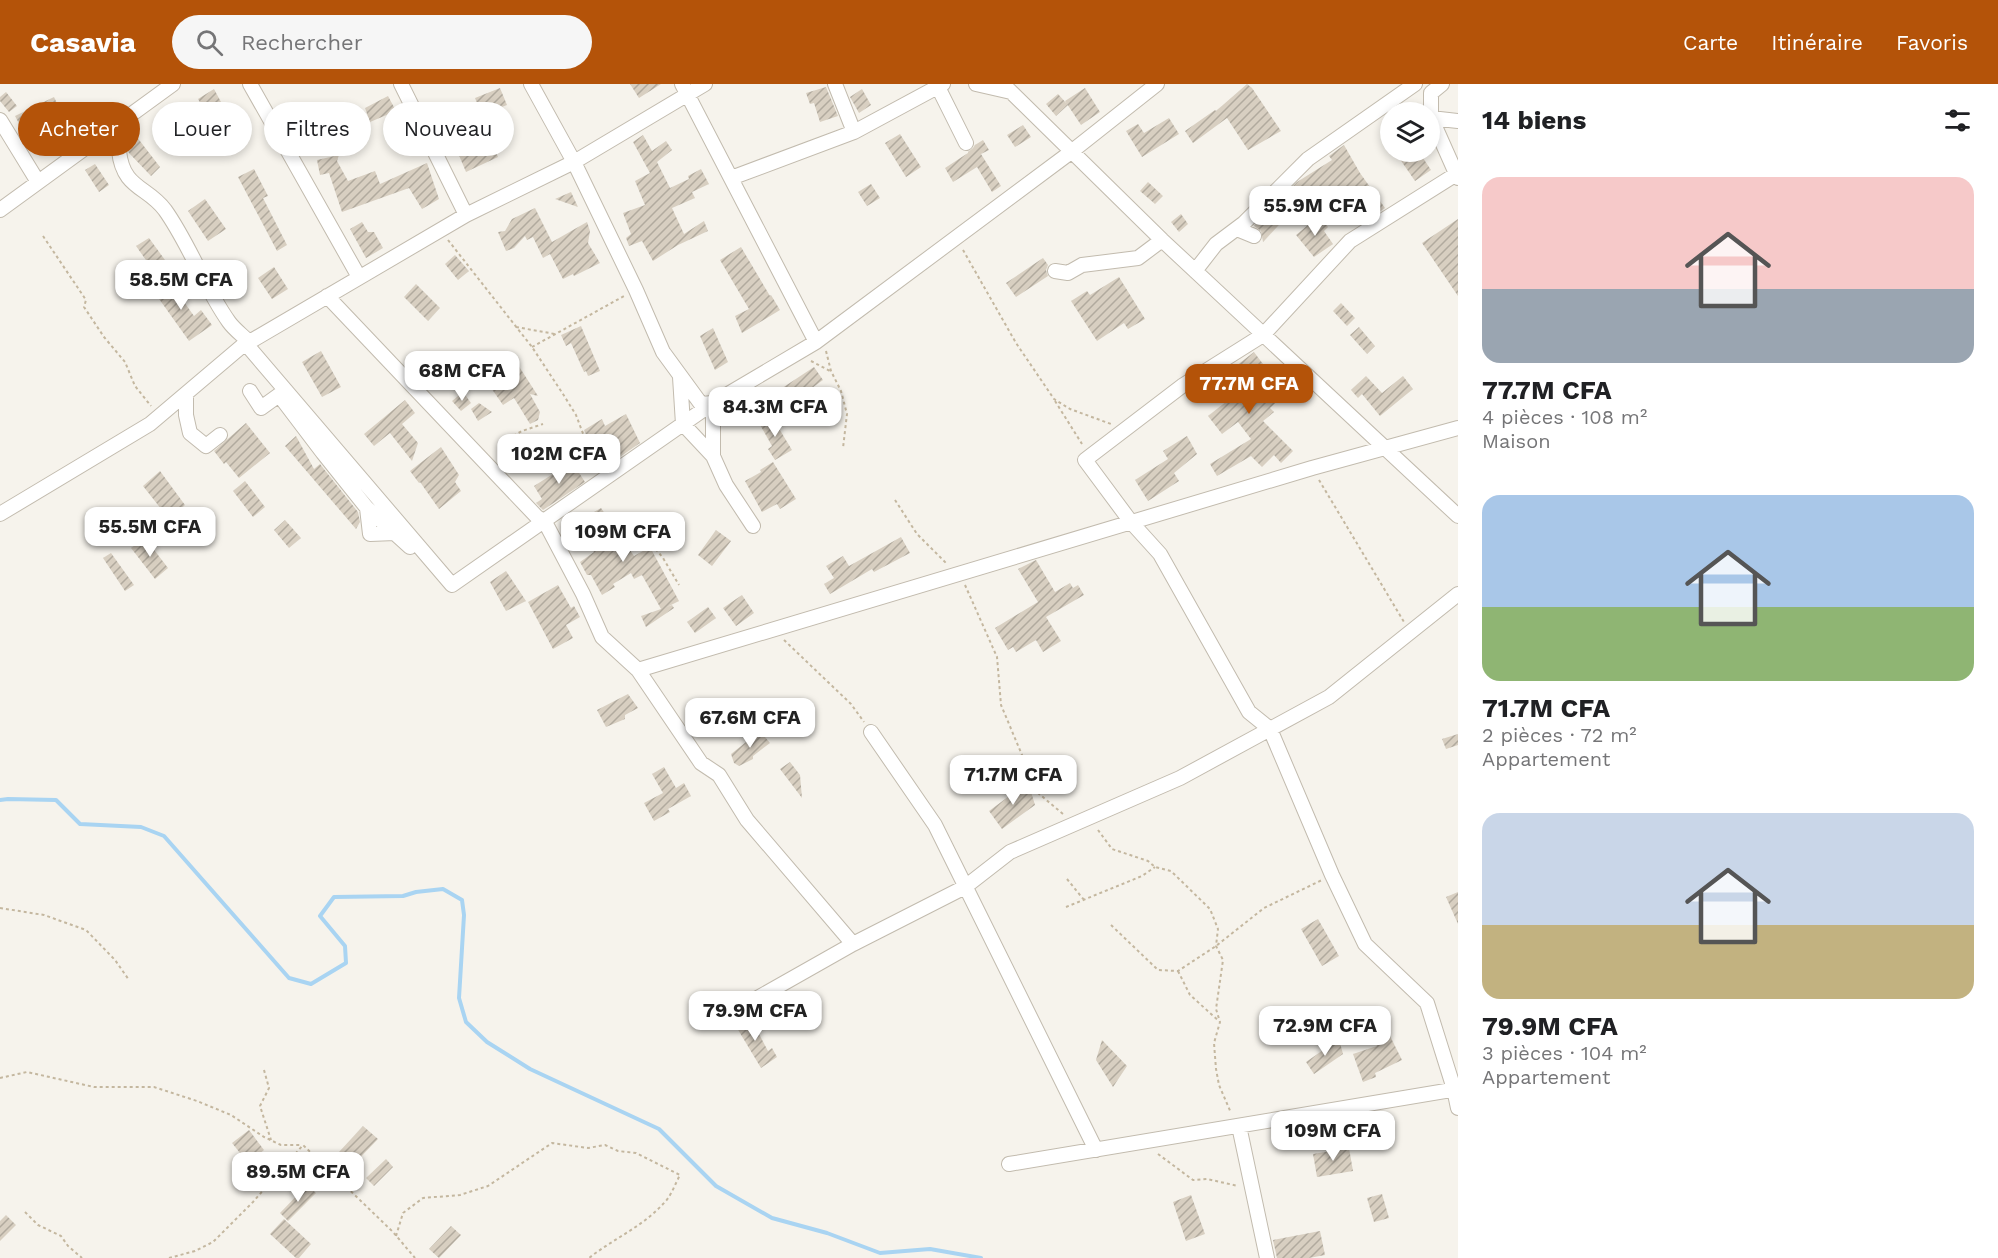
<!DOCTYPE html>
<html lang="fr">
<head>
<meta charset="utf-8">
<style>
	body { margin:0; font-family:"Work Sans",sans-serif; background:#f6f6f6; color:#202124; height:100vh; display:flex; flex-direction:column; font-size:22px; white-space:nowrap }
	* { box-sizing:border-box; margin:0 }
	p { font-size:20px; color:#757577 }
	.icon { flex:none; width:33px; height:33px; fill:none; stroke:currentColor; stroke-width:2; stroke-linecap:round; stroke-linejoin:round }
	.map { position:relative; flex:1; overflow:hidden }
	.details { display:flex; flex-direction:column; background:#fff; width:540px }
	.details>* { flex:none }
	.hud { position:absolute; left:18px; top:18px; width:570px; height:54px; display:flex; gap:12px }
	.controls { position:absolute; left:1380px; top:18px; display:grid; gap:12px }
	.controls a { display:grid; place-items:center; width:60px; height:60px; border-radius:50%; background:#fff; box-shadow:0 3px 9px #0003; font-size:30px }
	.price { position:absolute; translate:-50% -51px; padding:0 14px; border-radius:12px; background:#fff; color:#222; font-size:20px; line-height:39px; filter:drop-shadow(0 2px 3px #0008) }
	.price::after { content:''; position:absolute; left:50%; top:36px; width:18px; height:14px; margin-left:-9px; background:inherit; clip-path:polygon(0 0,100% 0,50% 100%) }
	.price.current { background:#b45309; color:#fff }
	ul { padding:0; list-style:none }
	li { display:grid; align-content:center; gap:12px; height:318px; padding:0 24px }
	li span { display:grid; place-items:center; height:186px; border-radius:18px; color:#555 }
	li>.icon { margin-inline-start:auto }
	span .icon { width:108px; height:108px; fill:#fffc; stroke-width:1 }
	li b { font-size:26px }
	h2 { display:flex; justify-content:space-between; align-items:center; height:72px; padding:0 24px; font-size:26px }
	.pill { padding:0 21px; border-radius:27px; background:#fff; box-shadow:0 3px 9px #0003; font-size:21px; line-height:54px }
	.pill.current { background:#b45309; color:#fff }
	header { display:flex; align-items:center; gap:36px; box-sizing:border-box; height:84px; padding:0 30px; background:#b45309; color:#fff }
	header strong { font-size:28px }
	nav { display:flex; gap:33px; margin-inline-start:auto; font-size:21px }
	.search { width:420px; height:54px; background:#f6f6f6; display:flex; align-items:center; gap:15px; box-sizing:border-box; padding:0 21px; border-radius:33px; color:#757577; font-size:22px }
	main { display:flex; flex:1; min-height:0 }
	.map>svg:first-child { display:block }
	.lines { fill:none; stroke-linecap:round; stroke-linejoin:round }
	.stream { stroke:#a9d4f2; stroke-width:4 }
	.building { fill:url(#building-hatch) }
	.minor-casing { stroke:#c2bbae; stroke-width:16 }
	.path { stroke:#c4b79f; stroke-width:2; stroke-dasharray:3 3; stroke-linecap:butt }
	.minor { stroke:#fff; stroke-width:14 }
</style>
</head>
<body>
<header>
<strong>Casavia</strong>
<div class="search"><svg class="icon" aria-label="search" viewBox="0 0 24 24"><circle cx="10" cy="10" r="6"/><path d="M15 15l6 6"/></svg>Rechercher</div>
<nav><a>Carte</a><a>Itinéraire</a><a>Favoris</a></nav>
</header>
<main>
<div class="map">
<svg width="1458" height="1174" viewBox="0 0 1458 1174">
	<defs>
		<pattern id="building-hatch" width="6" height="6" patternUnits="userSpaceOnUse" patternTransform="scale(1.5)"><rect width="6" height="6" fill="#d8cfc1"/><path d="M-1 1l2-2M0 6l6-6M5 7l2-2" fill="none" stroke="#b1aa9e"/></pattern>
	</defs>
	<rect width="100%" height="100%" fill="#f6f3ec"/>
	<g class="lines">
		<path class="stream" d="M0 716 8 715 56 716 80 740 141 743 164 752 289 894 311 900 346 879 345 862 320 832 334 813 403 812 416 808 443 805 462 816 464 831 459 914 466 938 487 958 530 985 659 1045 716 1102 772 1134 827 1149 880 1169 930 1165 981 1174"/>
	</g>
	<path class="building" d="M630 0H661L639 14Z
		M1247 0 1252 4 1281 47 1248 66 1227 34 1193 59 1185 47 1215 26 1216 27Z
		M826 3 838 32 820 38 814 19 810 20 806 9Z
		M500 4 507 21 481 31 498 73 466 88 458 69 449 41 480 27 475 14Z
		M1085 4 1100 28 1081 41 1065 17Z
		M214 5 221 18 214 27H205L198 15Z
		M862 5 871 21 859 29 850 13Z
		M6 8 17 22 9 28 0 17V13Z
		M1058 10 1068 21 1056 32 1046 20Z
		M388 12 396 27 370 38 365 24Z
		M54 13 62 30 24 49 15 32Z
		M1169 34 1179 50 1142 73 1126 47 1138 40 1144 49Z
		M1023 41 1031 53 1015 63 1007 51Z
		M133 48 160 83 151 92 129 69 122 58Z
		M900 50 921 83 906 93 885 59Z
		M643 51 652 67 666 57 672 66 657 78 670 104 689 95 688 92 701 85 709 100 692 108 695 114 672 124 684 150 704 137 708 147 678 161 653 177 642 157 629 162 626 154 631 150 623 129 645 121 635 97 650 89 633 58Z
		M983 56 989 66 981 70 1001 102 992 108 977 83 953 98 945 84 968 69V68L973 64 975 61Z
		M1344 61 1360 89 1385 124 1369 135 1359 121 1356 123 1343 105 1314 125 1306 112 1263 158 1261 147 1254 142 1297 98 1332 76 1329 72Z
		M1395 68H1419L1431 86 1415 97Z
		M339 71 337 77 348 97 375 87 380 100 427 79 439 115 422 125 409 104 342 128 329 89 320 91 317 76Z
		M95 80 109 101 99 108 85 86Z
		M254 85 268 112 263 114 287 161 277 167 238 93Z
		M1148 98 1163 112 1155 120 1140 107Z
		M871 100 880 114 867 122 858 108Z
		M571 108 578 123 555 115Z
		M205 115 226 145 208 157 188 127Z
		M535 124 552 158 587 138 590 147 588 159 600 179 574 192 573 190 563 195 550 170 543 174 533 153 527 156 525 152 514 164 506 167 498 148 505 147 512 135Z
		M1181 130 1188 140 1179 148 1171 138Z
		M1319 132 1328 143 1324 147 1333 160 1314 173 1296 151Z
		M1458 135V212L1422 159Z
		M362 138 368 148H374L383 164 366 174 350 145Z
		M149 154 173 187 160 196 136 162Z
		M741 163 770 212 771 211 780 226 742 249 735 232 749 225 720 176Z
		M455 171 469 187 458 196 445 180Z
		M1043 174 1048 181 1046 186 1048 192 1016 213 1006 199Z
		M274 183 288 205 272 215 258 194Z
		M1119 193 1145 235 1128 245 1124 239 1097 257 1071 217 1087 207 1090 211Z
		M167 194 194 232 201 226 212 241 189 257 152 205Z
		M416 200 440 224 428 237 404 213Z
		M1341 219 1355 234 1347 242 1333 227Z
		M581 242 600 287 588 292 586 287 584 288 571 259 566 262 561 251Z
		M1359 243 1375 262 1367 270 1350 251Z
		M713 244 728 278 715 286 700 252Z
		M321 267 341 303 322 313 302 278Z
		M1254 268 1263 280 1259 283 1285 310 1270 324 1274 328 1263 337 1293 367 1281 379 1274 371 1262 383 1251 372 1217 392 1210 380 1251 355 1238 338 1222 350 1208 332 1232 313 1218 296Z
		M511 270 538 312 530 310 540 328 538 336 530 340 514 314 503 321 482 291Z
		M814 283 823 296 801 312 803 315 775 333 764 316Z
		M1366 292 1382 309 1403 292 1413 305 1380 332 1362 310 1358 314 1351 306Z
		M463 308 471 319 461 327 452 317Z
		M405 316 415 329 402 340 418 359 412 377 390 349 374 362 364 350Z
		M479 319 492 328 478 337 471 325Z
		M626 330 640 359 601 386 584 346 602 335 605 342Z
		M761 332 772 333 792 366 775 376 768 365 772 362 759 339Z
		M246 339 270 369 239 394 226 378 224 380 214 367Z
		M296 352 314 385 320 380 358 428 360 438 356 445 285 362Z
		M1187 352 1197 370 1174 389 1179 397 1148 417 1135 396 1168 375 1163 367Z
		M441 363 459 391 455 398 461 407 439 425 420 398 419 399 410 387Z
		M572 378 585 398 543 426 536 419 542 415 534 402Z
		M773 378 796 415 780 425 777 420 762 428 745 397 761 388 760 386Z
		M160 387 185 421 169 435 143 402Z
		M245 397 265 423 253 433 233 407Z
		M601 424 634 472 650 463 679 517 667 523 672 521 674 524 646 543 641 532 661 525 642 491 634 495 631 489 613 500 615 503 602 511 591 491H587L580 478 594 468 576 438Z
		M285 436 301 454 289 464 274 446Z
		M716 446 731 457 712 482 698 471Z
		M901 453 910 469 874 488 872 485 830 510 824 500 834 494 826 482 843 472 849 482Z
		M145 454 168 484 155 495 131 464Z
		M111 469 134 501 125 507 103 474Z
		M1036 476 1055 508 1070 499 1073 504 1078 501 1084 511 1046 533 1061 557 1043 568 1036 556 1016 568 1013 563 1008 566 995 544 1038 518 1018 485Z
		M506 487 526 517 506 527 490 498Z
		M558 501 571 524 574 522 580 533 566 541 573 554 553 565 528 518Z
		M742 511 754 529 736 542 723 524Z
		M708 523 716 534 695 549 687 538Z
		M628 610 638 624 625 631V635L606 643 597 626Z
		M760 647 770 659 753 672V675L739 682 734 679 731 670Z
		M1458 650V661L1446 665 1442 655Z
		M790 678 800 691 802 714 780 685Z
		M664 683 676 704 684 699 691 712 668 725 670 728 654 737 644 719 663 709 652 690Z
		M1028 698 1035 721 1002 745 989 727Z
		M1458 808V840L1446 813Z
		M1318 835 1339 872 1322 882 1301 845Z
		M1313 926 1321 941 1288 960 1280 945Z
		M1379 930 1402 976 1375 989 1376 993 1363 998 1353 970 1377 962 1365 937Z
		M749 931 768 967 772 964 777 973 761 984 734 939Z
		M1339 955 1343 970 1314 990 1306 978Z
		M1102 956 1127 982 1113 1003 1096 976Z
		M363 1042 378 1055 353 1081 339 1068Z
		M249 1046 264 1066 248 1079 232 1059Z
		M1349 1064 1353 1087 1317 1093 1313 1070Z
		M386 1075 393 1083 374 1102 366 1094Z
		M307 1101 316 1109 288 1137 280 1129Z
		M1382 1110 1389 1134 1374 1138 1367 1114Z
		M1191 1111 1205 1150 1186 1157 1173 1118Z
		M6 1131 16 1141 0 1157V1137Z
		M284 1135 311 1160 299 1174H296L270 1150Z
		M451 1142 461 1151 439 1174 429 1165Z
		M1320 1147 1325 1171 1309 1174H1277L1273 1156Z"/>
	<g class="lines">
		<g class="minor-casing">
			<path id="minor" d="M250 0 359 193
				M401 0 466 131
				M531 0 574 78 636 206 663 268 701 320 713 319V372L726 401 753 442
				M682 0 816 258
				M705 0 574 78 466 131 246 260 452 501 713 319 816 258 1071 68 1157 0
				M835 0 854 48
				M976 0 1011 8
				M1003 0 1162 156 1458 432
				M1442 0 1431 9V34L1458 37
				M938 3 966 59
				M1430 31 1458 94
				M0 36 38 98
				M1458 89 1350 157 1263 251 1182 302 1085 376 1131 438 1160 470 1249 628 1270 645 1332 791 1365 860 1427 919 1454 1005 1458 1024
				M731 94 854 48 943 0
				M0 126 173 0
				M1237 145 1254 152
				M1055 187 1068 189 1082 181 1138 174 1162 156
				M1195 187 1216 160 1244 139 1308 75 1415 0
				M327 212 537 433 545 438 583 510 602 553 638 586 701 679 719 691 747 736 853 860 965 803 1010 768 1180 694 1329 613 1458 510
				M680 293 683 340 713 372
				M250 307 261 324 279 311 323 369 367 424 410 463
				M186 311V331L190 349 206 362 220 351
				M367 424 370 450 395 449
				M0 430 150 340 248 257C242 251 234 245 229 238 204 203 190 161 165 126 147 102 123 105 119 67L99 53
				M638 586 1312 384 1458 344
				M871 648 935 741 1096 1066
				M754 916 853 860
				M1239 1042 1267 1174
				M1009 1080 1458 1005"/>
		</g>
		<path class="path" d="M43 152 86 216 84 223 104 253 125 278 135 302 151 322
			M448 156 532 263 563 310 576 331 596 384
			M963 166 1016 259 1054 315 1070 325 1111 340
			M516 243 555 250
			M532 263 624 212
			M826 267 831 287 841 307 847 330 843 364
			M811 277 830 287
			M1055 317 1082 360
			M503 358 522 347 543 340
			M1319 396 1404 538
			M895 416 917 450 946 479
			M633 437 663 474 679 501
			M965 501 997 573 1001 621 1038 709 1063 730
			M784 556 851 620 864 638
			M1098 746 1112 765 1148 777 1155 783 1171 787 1210 825 1218 845 1216 862 1223 876 1216 925 1220 938 1214 959 1216 985 1219 1001 1231 1029
			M1067 795 1084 816
			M1066 823 1142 792 1155 783
			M0 824 44 831 86 846 115 876 129 896
			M1111 841 1158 886 1178 887 1216 862 1264 824 1322 796
			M1178 887 1190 911 1219 937
			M264 986 269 1004 260 1022 271 1056
			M0 994 27 988 94 1003H154L197 1017 231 1031 264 1053 281 1061H302
			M1158 1070 1193 1096 1207 1095 1238 1102
			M25 1128 38 1141 61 1152 68 1162 82 1174
			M396 1152 403 1129 423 1114 460 1111 488 1102 552 1059 588 1064 605 1061 618 1067 636 1069 680 1091C675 1100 671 1113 663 1120 642 1143 613 1155 589 1174
			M169 1174 195 1167 213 1158 253 1118 303 1061 393 1148 415 1174"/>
		<use href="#minor" class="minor"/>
	</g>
</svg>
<div class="controls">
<a><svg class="icon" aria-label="layers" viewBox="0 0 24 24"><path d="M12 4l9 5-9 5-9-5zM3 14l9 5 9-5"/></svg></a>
</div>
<b class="price" style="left:1315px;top:153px">55.9M CFA</b>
<b class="price" style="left:181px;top:227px">58.5M CFA</b>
<b class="price" style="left:462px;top:318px">68M CFA</b>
<b class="price current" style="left:1249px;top:331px">77.7M CFA</b>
<b class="price" style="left:775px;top:354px">84.3M CFA</b>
<b class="price" style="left:559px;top:401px">102M CFA</b>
<b class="price" style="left:150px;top:474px">55.5M CFA</b>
<b class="price" style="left:623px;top:479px">109M CFA</b>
<b class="price" style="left:750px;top:665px">67.6M CFA</b>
<b class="price" style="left:1013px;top:722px">71.7M CFA</b>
<b class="price" style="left:755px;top:958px">79.9M CFA</b>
<b class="price" style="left:1325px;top:973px">72.9M CFA</b>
<b class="price" style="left:1333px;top:1078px">109M CFA</b>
<b class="price" style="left:298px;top:1119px">89.5M CFA</b>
<div class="hud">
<a class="pill current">Acheter</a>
<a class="pill">Louer</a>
<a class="pill">Filtres</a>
<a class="pill">Nouveau</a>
</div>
</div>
<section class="details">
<h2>14 biens<svg class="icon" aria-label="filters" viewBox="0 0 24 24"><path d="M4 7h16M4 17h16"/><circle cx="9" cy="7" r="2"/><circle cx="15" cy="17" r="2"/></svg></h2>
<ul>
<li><span style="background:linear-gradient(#f6c9c9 60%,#9aa5b1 0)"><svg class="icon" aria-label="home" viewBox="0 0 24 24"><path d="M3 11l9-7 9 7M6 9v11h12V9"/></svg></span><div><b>77.7M CFA</b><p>4 pièces · 108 m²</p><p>Maison</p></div></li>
<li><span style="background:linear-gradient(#a9c7e8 60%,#8fb573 0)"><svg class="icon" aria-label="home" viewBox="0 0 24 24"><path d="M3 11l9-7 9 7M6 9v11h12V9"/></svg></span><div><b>71.7M CFA</b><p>2 pièces · 72 m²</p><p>Appartement</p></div></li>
<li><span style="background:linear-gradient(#c9d6e8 60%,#c2b280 0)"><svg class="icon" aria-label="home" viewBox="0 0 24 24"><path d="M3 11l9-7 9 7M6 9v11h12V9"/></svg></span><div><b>79.9M CFA</b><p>3 pièces · 104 m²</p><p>Appartement</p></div></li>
</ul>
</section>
</main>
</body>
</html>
